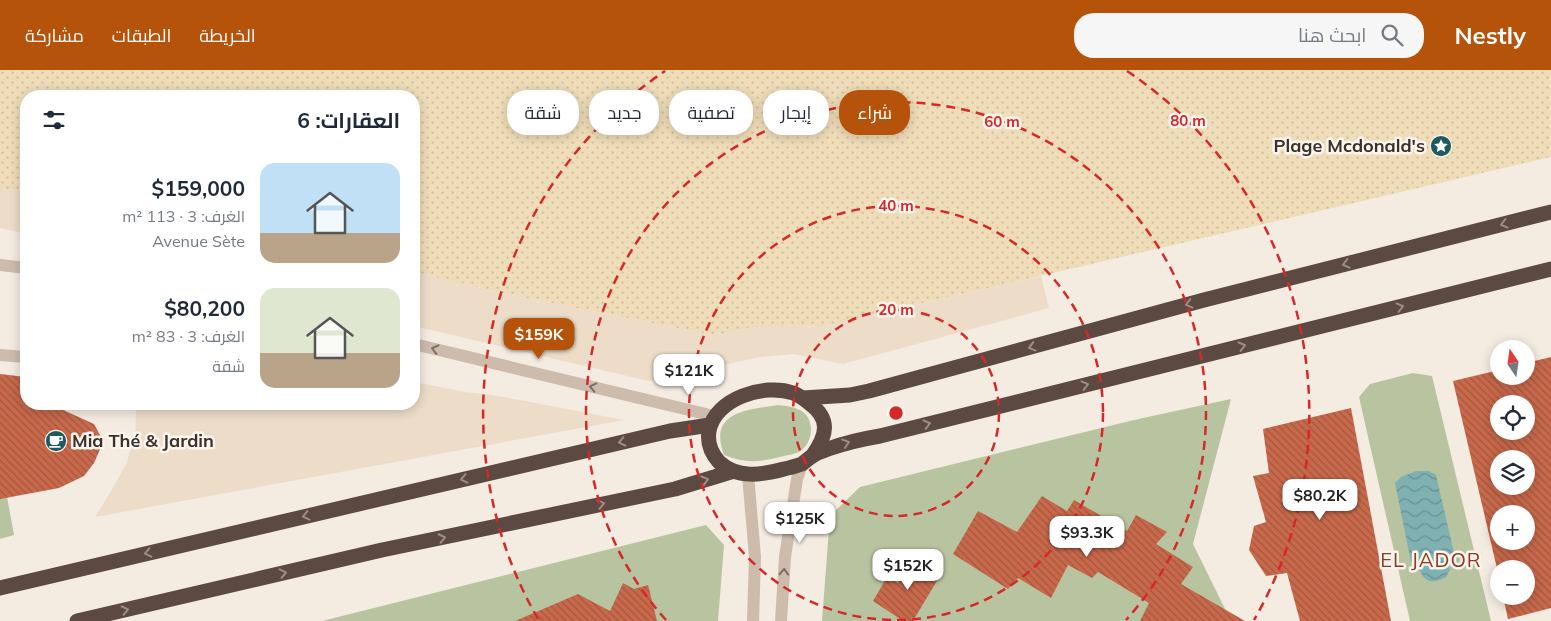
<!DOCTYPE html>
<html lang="ar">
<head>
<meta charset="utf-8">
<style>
	body { margin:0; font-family:Mulish,Cairo,sans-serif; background:#f6f6f7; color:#1f2937; direction:rtl; height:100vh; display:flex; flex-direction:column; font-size:19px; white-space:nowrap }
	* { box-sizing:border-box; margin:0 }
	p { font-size:16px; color:#747a83 }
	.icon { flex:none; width:28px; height:28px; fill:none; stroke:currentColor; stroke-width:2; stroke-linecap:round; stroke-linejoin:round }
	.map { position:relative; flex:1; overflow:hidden; direction:ltr }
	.sheet { position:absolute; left:20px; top:20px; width:400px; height:320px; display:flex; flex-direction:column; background:#fff; border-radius:20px; box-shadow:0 2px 12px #0003; direction:rtl }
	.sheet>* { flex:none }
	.banner { position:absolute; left:435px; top:20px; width:475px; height:45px; direction:rtl; display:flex; gap:10px }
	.needle { width:32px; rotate:347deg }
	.tools { position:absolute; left:1490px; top:270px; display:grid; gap:10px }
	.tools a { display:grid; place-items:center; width:45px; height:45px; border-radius:50%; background:#fff; box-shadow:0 2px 12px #0003; font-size:25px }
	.price { position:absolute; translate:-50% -42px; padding:0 11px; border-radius:10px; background:#fff; color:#222; font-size:16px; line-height:32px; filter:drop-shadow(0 1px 2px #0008) }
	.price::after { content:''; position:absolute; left:50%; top:30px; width:15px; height:11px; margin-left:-8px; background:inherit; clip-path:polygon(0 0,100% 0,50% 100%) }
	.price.selected { background:#b45309; color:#fff }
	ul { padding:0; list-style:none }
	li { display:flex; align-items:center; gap:15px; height:125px; padding:0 20px }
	li span { display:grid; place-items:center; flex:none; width:140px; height:100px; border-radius:15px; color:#555 }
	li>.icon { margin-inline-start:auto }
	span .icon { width:60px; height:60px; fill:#fffc; stroke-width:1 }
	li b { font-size:21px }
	h2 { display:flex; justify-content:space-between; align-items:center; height:60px; padding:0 20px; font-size:21px }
	.tag { padding:0 18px; border-radius:20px; background:#fff; box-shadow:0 2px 12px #0003; font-size:18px; line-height:45px }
	.tag.selected { background:#b45309; color:#fff }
	header { display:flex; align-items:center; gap:30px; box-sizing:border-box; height:70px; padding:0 25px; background:#b45309; color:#fff }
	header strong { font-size:24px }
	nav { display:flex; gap:28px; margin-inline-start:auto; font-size:18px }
	.search { width:350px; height:45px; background:#f6f6f7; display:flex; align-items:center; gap:12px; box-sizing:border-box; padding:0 18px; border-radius:20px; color:#747a83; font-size:19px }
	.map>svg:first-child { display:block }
	.sand { fill:url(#sand-dots) }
	.garden { fill:#b8c4a0 }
	.plaza { fill:#ecdcc8 }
	.water { fill:url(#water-waves) }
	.building { fill:url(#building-back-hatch); fill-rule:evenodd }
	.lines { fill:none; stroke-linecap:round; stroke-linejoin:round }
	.lane { stroke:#cdbbac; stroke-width:12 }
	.street { stroke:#cdbbac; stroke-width:12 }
	.highway { stroke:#5c4a42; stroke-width:15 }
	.oneway { stroke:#9c8e87 }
	.oneway2 { stroke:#7d6f65 }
	.ring { fill:none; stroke:#d62828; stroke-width:2.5; stroke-dasharray:9 6 }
	.labels { text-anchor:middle; stroke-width:5; stroke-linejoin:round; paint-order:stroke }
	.poi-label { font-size:18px; font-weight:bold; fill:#3b302b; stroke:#fbf5ee; text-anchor:end }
	.quarter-label { font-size:20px; letter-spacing:1px; fill:#8c3b22; stroke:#fbf5ee }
	.centre { fill:#d62828; stroke:#fbf5ee; stroke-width:2.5 }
	.ring-label { font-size:15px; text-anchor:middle; font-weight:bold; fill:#d62828; stroke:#fbf5ee; stroke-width:5; stroke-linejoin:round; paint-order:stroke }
</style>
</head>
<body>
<header>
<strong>Nestly</strong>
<div class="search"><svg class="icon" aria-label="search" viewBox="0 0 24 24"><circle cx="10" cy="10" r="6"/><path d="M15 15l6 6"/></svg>ابحث هنا</div>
<nav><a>الخريطة</a><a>الطبقات</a><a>مشاركة</a></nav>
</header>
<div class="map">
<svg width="1551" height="551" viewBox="0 0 1551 551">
	<defs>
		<pattern id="sand-dots" width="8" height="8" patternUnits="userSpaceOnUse" patternTransform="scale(1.25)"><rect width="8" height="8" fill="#efdcb8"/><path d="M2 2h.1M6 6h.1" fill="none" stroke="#cebd9e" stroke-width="1.8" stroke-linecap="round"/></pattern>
		<pattern id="water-waves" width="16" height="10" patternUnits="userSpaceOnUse" patternTransform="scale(1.25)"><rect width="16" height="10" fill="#7fb0b2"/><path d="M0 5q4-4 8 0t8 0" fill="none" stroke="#699091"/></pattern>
		<pattern id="building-back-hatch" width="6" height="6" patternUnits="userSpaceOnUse" patternTransform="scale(1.25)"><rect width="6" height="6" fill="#c8694b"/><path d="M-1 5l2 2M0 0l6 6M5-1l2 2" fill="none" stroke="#a4573f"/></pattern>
	</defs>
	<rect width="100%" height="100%" fill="#f4ebe1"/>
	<path class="sand" d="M0 0H1551V87L821 257C782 254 752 257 713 265L511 225 414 202V26H26V121L0 119Z"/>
	<path class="garden" d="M1413 303 1432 306 1491 551H1410L1359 327 1370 314Z
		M1231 329 1193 474 1231 551H822L830 446 860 417 1134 350Z
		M778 335C786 336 796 337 803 342 816 352 812 375 799 382 795 384 788 385 784 386 760 392 747 394 724 385 708 342 746 340 778 335Z
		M0 404 3 405 14 465 0 469Z
		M706 455 724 475 718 551H322Z"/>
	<path class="plaza" d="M0 119 26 121V164L0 158Z
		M414 202 511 225 713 265 744 258 773 255 821 257 1041 206 1049 238 843 294 794 284 759 287 732 293 698 305 678 310 649 311 414 256Z
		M414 312 465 322 493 325 624 350 95 447 113 418 126 394 135 367 136 343 135 334H414Z"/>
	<path class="water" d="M1416 401H1429L1436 405 1454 483 1447 484 1450 500 1446 507C1427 517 1423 509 1416 492H1411L1395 413 1401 407Z"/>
	<path class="building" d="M1551 287V538L1508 549 1503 526H1526V499H1499V507L1453 311 1499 300V306H1526V293ZM1499 334H1526V361H1499ZM1499 389H1526V416H1499ZM1499 444H1526V471H1499Z
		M0 304 26 307V334H50L94 354 101 367 102 375 94 393 84 406 59 418 0 429Z
		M1351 338 1391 551H1300L1287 503 1266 506 1249 480 1254 456 1266 452 1253 406 1269 403 1263 359Z
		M1042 426 1067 441 1074 430 1127 461 1136 445 1167 462 1156 474 1193 497 1181 514 1245 551H1140L1149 533 1098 502 1092 508 1068 495 1051 528 1018 508 1008 519 953 484 978 441 1017 462Z
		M915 487 941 504 913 551H903L873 531 887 507 898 513Z
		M623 513 634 519 648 515 657 551H515L578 524 610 541Z"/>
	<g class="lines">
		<path class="lane" d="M0 285 26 287"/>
		<path class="street" d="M0 195 26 198
			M414 274 714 346
			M748 405 755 487 753 551
			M781 551 785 487 797 409 802 394"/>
		<path class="highway" d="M803 328 850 325 869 321 1204 230 1551 142
			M813 385C827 365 831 349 809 333 804 329 799 325 793 323 765 313 715 328 709 361 707 373 711 383 719 392 737 409 762 405 784 399 789 398 796 396 802 394 806 391 810 387 814 385 818 382 824 381 828 379 845 373 862 369 880 366L1551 199
			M0 518 670 361 710 355
			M77 551 382 480 675 419 734 401"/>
	</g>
	<defs><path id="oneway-chevron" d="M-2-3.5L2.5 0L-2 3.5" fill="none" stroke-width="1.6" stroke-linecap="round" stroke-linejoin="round" transform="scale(1.25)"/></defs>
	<g class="oneway">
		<use href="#oneway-chevron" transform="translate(1504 154) rotate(166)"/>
		<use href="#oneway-chevron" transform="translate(1346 194) rotate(166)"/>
		<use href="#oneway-chevron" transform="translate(1189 234) rotate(165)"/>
		<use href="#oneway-chevron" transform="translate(1400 237) rotate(-14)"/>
		<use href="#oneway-chevron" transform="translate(1242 276) rotate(-14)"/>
		<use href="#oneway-chevron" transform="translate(1032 277) rotate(165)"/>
		<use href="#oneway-chevron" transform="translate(1085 315) rotate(-14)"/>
		<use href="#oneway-chevron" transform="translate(927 354) rotate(-14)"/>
		<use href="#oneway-chevron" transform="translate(622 372) rotate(167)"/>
		<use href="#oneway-chevron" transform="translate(846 373) rotate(-18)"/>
		<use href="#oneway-chevron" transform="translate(464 409) rotate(167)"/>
		<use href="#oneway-chevron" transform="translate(705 410) rotate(-17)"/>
		<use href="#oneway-chevron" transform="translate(601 434) rotate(-12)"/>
		<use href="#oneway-chevron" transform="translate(306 446) rotate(167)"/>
		<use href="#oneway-chevron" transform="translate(442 468) rotate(-12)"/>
		<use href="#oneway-chevron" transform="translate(148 483) rotate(167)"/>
		<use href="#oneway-chevron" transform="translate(283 503) rotate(-13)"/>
		<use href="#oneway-chevron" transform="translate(125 540) rotate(-13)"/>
	</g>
	<g class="oneway2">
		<use href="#oneway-chevron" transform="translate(435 279) rotate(-166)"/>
		<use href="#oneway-chevron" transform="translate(593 317) rotate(-167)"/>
		<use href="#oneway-chevron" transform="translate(784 502) rotate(-87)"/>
	</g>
	<g class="ring">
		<circle cx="896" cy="343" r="103"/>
		<circle cx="896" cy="343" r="207"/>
		<path d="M666 550A310 310 0 1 1 1126 550"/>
		<path d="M538 549A413 413 0 0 1 665 1M1127 1A413 413 0 0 1 1254 550"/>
	</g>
	<defs>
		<g id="sight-disc" transform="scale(1.125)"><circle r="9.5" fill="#1f5a5e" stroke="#fbf5ee"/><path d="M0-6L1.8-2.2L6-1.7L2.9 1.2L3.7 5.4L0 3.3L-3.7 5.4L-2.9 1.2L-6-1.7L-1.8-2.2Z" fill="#fff"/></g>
		<g id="cafe-disc" transform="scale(1.125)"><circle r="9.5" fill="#1f5a5e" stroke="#fbf5ee"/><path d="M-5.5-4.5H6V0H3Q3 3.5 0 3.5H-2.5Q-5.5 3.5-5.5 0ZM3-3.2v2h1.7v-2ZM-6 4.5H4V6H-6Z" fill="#fff"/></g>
	</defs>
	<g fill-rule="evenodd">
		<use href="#sight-disc" x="1441" y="76"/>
		<use href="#cafe-disc" x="56" y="371"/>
	</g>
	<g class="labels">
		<g class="poi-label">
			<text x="1425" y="82">Plage Mcdonald's</text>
			<text x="72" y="377" text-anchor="start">Mia Thé &amp; Jardin</text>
		</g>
		<g class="quarter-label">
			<text x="1431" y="497">EL JADOR</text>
		</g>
	</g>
	<circle cx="896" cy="343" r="8" class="centre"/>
	<g class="ring-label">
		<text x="1188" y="56">80 m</text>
		<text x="1002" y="57">60 m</text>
		<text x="896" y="141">40 m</text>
		<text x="896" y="245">20 m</text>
	</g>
</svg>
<div class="tools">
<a><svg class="needle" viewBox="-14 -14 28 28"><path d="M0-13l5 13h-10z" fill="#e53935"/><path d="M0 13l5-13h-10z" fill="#747a83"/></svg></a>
<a><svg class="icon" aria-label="locate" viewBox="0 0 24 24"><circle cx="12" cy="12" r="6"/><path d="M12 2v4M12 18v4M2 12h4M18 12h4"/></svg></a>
<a><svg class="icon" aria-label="layers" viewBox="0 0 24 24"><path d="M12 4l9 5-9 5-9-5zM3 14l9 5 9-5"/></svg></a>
<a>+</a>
<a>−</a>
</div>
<b class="price selected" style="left:539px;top:290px">$159K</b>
<b class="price" style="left:689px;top:326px">$121K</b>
<b class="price" style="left:1320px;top:451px">$80.2K</b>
<b class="price" style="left:800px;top:474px">$125K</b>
<b class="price" style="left:1087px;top:488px">$93.3K</b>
<b class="price" style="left:908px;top:521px">$152K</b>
<div class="banner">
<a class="tag selected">شراء</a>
<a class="tag">إيجار</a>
<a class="tag">تصفية</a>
<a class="tag">جديد</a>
<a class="tag">شقة</a>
</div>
<section class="sheet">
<h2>العقارات: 6<svg class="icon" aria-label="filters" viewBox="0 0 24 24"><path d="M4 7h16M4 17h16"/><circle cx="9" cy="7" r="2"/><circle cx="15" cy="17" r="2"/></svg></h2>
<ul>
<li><span style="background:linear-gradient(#bfe0f5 70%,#b9a48a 0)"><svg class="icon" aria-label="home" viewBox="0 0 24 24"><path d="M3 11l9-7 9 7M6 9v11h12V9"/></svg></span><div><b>$159,000</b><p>الغرف: 3 · 113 m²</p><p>Avenue Sète</p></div></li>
<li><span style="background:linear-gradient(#dfe7d0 65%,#b9a48a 0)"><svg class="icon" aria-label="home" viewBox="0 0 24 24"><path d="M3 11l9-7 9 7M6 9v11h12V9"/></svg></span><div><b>$80,200</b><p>الغرف: 3 · 83 m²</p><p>شقة</p></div></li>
</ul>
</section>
</div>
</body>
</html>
